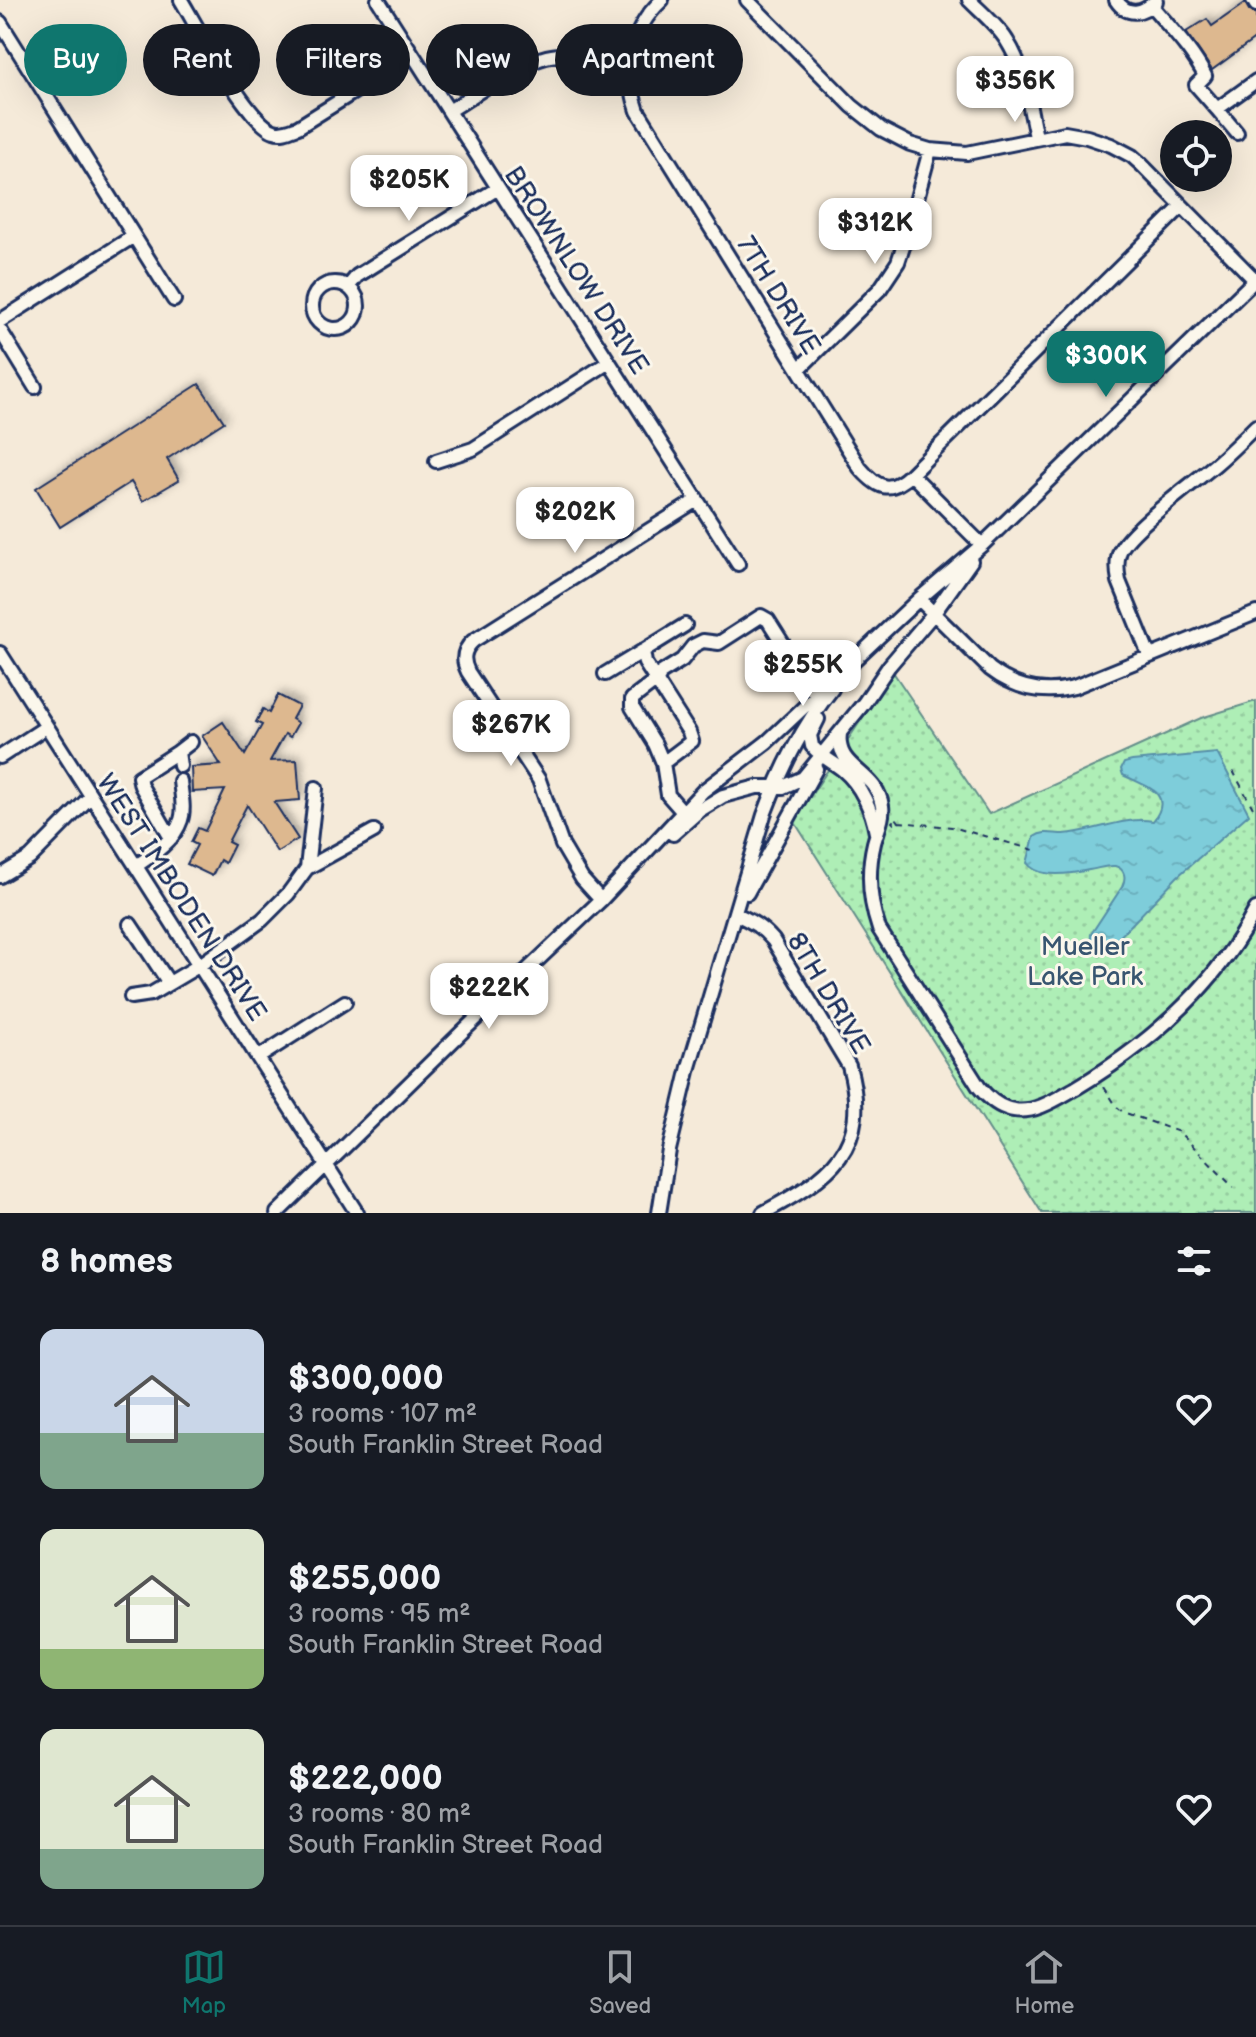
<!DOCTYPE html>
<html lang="en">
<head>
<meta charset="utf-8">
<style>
	body { margin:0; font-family:"Balsamiq Sans",sans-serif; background:#20242c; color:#f1f3f6; height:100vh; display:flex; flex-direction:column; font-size:30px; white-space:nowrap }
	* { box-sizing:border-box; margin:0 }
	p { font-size:26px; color:#9ea1a6 }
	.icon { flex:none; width:44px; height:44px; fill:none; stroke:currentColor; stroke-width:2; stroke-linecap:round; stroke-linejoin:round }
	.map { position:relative; height:1213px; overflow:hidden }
	.sheet { display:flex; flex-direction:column; background:#171b24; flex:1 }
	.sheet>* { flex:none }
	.top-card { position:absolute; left:24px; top:24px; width:800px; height:72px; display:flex; gap:16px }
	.fabs { position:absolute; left:1160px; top:120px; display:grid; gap:16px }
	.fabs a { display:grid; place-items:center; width:72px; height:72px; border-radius:50%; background:#171b24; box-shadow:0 8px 32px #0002; font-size:40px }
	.price { position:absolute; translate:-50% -68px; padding:0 18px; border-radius:16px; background:#fff; color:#222; font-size:26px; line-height:52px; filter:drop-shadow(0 2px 4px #0008) }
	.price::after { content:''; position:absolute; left:50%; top:48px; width:24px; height:18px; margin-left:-12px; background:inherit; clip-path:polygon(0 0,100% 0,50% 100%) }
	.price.selected { background:#0f766e; color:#fff }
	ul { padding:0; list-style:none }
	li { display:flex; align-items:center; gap:24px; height:200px; padding:0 40px }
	li span { display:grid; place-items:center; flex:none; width:224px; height:160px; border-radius:16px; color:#555 }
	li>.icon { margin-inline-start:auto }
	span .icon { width:96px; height:96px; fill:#fffc; stroke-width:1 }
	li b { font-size:34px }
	h2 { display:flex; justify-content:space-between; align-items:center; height:96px; padding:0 40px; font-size:34px }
	.tag { padding:0 28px; border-radius:36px; background:#171b24; box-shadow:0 8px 32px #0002; font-size:28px; line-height:72px }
	.tag.selected { background:#0f766e; color:#fff }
	.tab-bar { display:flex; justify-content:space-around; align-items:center; height:112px; border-top:2px solid #363941; background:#171b24; font-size:22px; color:#9ea1a6 }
	.tab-bar a { display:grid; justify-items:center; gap:4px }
	.tab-bar .selected { color:#0f766e }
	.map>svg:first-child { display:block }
	.grass { fill:url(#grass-dots); stroke:#648e8a; stroke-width:2 }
	.water { fill:url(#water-ripples); stroke:#568ea8; stroke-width:2 }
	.building { fill:#ddb88f; stroke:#1b2f5e; stroke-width:2; filter:url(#shadow) }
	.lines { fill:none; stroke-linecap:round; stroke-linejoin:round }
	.minor-casing { stroke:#1b2f5e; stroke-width:18 }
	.path { stroke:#1b2f5e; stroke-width:2; stroke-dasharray:6 6; stroke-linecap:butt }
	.minor { stroke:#fbf7ec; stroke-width:12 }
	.labels { text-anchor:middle; stroke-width:6; stroke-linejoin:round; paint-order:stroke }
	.street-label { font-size:26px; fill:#1b2f5e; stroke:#fbf7ec }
	.park-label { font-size:26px; fill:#385570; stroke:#fbf7ec }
</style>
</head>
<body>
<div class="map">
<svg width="1256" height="1213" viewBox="0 0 1256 1213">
	<defs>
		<pattern id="grass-dots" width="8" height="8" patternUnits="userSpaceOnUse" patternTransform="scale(2)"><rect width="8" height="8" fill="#aeeeb6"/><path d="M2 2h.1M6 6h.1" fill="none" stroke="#95cc9f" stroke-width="1.8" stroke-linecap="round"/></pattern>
		<pattern id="water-ripples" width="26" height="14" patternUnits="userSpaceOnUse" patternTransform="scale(2)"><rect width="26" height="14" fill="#7ecdda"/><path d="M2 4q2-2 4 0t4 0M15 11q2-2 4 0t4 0" fill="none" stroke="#6cb0be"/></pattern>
		<filter id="shadow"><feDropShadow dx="4" dy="-4" stdDeviation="4" flood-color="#0004"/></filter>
	</defs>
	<rect width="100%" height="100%" fill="#f5ead9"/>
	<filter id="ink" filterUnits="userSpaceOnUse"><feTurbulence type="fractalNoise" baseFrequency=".0125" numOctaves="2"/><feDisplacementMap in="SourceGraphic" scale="16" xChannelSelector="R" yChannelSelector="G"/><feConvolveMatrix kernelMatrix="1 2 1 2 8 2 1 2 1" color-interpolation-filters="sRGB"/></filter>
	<g filter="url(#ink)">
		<path class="grass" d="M893 672 989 814 1201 718 1256 701V1213H1042L794 821Z"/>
		<path class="water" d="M1217 753 1249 814 1178 876 1111 946 1100 950C1092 947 1090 942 1091 934L1122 887C1126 879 1126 869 1115 866 1107 865 1097 869 1089 870 1071 874 1039 879 1027 863L1034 837C1044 830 1053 834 1064 834 1094 832 1124 816 1153 821 1175 793 1145 786 1123 775L1121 769 1124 763 1132 761Z"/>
		<path class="building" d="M1245 3 1249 10 1256 15V38L1212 70 1186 32 1207 19 1212 26Z
			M199 384 224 422 167 459 179 480 143 501 131 482 60 527 36 488Z
			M278 695 299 706 292 719 298 723 290 737 285 734 270 761 297 760 300 800 274 802 298 839 277 852 247 805 228 842 234 845 225 863 220 860 212 876 187 864 197 845 191 842 198 828 205 831 225 790 192 792 191 767 221 765 202 736 223 722 245 755 262 725 256 722 263 709 269 713Z"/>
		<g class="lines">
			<g class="minor-casing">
				<path id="minor" d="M181 0C198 28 247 122 274 131 282 134 290 130 298 127L413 55
					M378 0 738 564
					M662 0C630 30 623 70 638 111L860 468C878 489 890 494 911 474L982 545
					M747 0 852 106 881 129 910 144 930 150 967 153 1065 133 1087 137 1111 145 1132 156 1142 165 1255 280
					M969 0C982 13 998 26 1007 41 1025 69 1029 106 1036 137
					M1116 0C1128 18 1143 13 1156 1
					M1253 0 1256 5
					M1151 5C1170 28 1192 50 1205 76L1196 85 1217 109 1256 81
					M0 22 174 300
					M1217 109 1237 133
					M449 111C479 93 527 55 561 55 584 55 608 63 630 67
					M312 306a23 23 0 1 1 46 0a23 23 0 1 1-46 0Z
					M348 287 357 276 498 188
					M0 321 134 236
					M0 330 35 387
					M799 369 880 289 898 262 907 235 930 150
					M436 461 473 449 609 362
					M911 474 1182 206
					M919 599 990 669C1016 689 1043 695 1074 687L1256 613
					M0 653 357 1213
					M1149 655 1119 581C1117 571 1116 561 1120 551 1130 529 1195 482 1216 464 1230 452 1243 439 1256 426
					M605 674 643 651
					M818 719 810 735 812 746C820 756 833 762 843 770 861 785 872 810 876 833
					M840 734C835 769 877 771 882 806 884 818 877 831 874 843 867 872 869 900 879 929L979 1087C988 1098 999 1108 1014 1110 1035 1114 1058 1098 1076 1088 1150 1044 1215 987 1256 909
					M0 757 46 727
					M663 763 692 741 689 732 645 663 643 651 685 625
					M180 766 178 752 191 742
					M683 812 668 795 663 763 655 744 632 707V699L657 680 661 673 682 660 693 646 703 641 719 643 761 616 768 620 816 696
					M673 834 700 810 723 796 757 787H783L803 778 864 703 889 666 934 613 971 561
					M171 838 141 786 139 777 178 752
					M136 866C154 854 174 841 181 820 185 809 181 792 180 781
					M307 868 316 788
					M0 876 30 858 91 796
					M747 893 816 769
					M601 900 582 879 562 845 539 780 468 672C462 660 463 650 473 641L697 500
					M736 914C751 921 762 927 773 940L849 1066C872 1149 830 1177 763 1213
					M130 924 169 983
					M131 997 151 994 200 965 262 920 288 894 307 868 374 831
					M259 1057 345 1002
					M277 1213 463 1031 601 900 703 791 767 742 919 599 982 545 1256 279
					M659 1213 669 1150 689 1067 764 815C781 769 801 728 832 689"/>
			</g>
			<path class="path" d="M1233 771 1253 808 1256 811
				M896 818 899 822 896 826 892 822Z
				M899 822 952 827 1034 850
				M1104 1087 1117 1107 1123 1112 1179 1132 1234 1188"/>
			<use href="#minor" class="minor"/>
		</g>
	</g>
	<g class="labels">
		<g class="street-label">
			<text transform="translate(577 270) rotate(57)" y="9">BROWNLOW DRIVE</text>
			<text transform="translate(779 295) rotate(58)" y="9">7TH DRIVE</text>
			<text transform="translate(182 897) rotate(57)" y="9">WEST IMBODEN DRIVE</text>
			<text transform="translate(829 993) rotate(59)" y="9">8TH DRIVE</text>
		</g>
		<g class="park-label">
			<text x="1085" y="955">Mueller<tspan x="1085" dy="30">Lake Park</tspan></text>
		</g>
	</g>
</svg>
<div class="fabs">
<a><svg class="icon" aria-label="locate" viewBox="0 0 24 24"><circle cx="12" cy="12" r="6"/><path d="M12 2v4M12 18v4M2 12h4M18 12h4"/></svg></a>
</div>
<b class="price" style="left:1015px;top:124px">$356K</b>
<b class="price" style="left:409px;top:223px">$205K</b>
<b class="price" style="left:875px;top:266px">$312K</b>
<b class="price selected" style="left:1106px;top:399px">$300K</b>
<b class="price" style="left:575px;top:555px">$202K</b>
<b class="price" style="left:803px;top:708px">$255K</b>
<b class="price" style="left:511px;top:768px">$267K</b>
<b class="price" style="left:489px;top:1031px">$222K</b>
<div class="top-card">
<a class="tag selected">Buy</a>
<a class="tag">Rent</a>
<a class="tag">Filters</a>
<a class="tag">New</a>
<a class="tag">Apartment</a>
</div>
</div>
<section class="sheet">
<h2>8 homes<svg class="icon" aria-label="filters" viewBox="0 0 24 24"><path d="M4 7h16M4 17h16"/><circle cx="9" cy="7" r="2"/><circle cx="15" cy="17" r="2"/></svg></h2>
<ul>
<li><span style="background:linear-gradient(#c9d6e8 65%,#7fa58c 0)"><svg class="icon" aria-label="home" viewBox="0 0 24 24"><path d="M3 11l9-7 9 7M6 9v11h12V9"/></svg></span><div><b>$300,000</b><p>3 rooms · 107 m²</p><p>South Franklin Street Road</p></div><svg class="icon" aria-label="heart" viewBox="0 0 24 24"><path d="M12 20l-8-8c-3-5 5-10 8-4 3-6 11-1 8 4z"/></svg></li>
<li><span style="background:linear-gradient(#dfe7d0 75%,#8fb573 0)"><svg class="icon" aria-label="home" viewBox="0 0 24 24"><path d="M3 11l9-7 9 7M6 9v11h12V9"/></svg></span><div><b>$255,000</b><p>3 rooms · 95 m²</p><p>South Franklin Street Road</p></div><svg class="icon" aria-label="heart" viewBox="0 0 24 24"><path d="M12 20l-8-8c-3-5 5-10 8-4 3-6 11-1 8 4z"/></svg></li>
<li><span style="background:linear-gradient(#dfe7d0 75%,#7fa58c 0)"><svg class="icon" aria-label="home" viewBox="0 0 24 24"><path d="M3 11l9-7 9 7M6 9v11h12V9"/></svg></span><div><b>$222,000</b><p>3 rooms · 80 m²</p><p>South Franklin Street Road</p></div><svg class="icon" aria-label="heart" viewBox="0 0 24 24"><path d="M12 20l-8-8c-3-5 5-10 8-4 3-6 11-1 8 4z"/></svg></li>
</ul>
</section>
<nav class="tab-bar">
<a class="selected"><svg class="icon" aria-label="map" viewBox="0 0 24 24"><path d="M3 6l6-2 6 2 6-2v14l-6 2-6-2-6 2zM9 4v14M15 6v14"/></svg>Map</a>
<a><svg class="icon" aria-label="saved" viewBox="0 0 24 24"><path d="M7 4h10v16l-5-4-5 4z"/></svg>Saved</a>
<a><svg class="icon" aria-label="home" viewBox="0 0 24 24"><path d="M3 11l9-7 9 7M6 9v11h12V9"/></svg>Home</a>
</nav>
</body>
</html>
